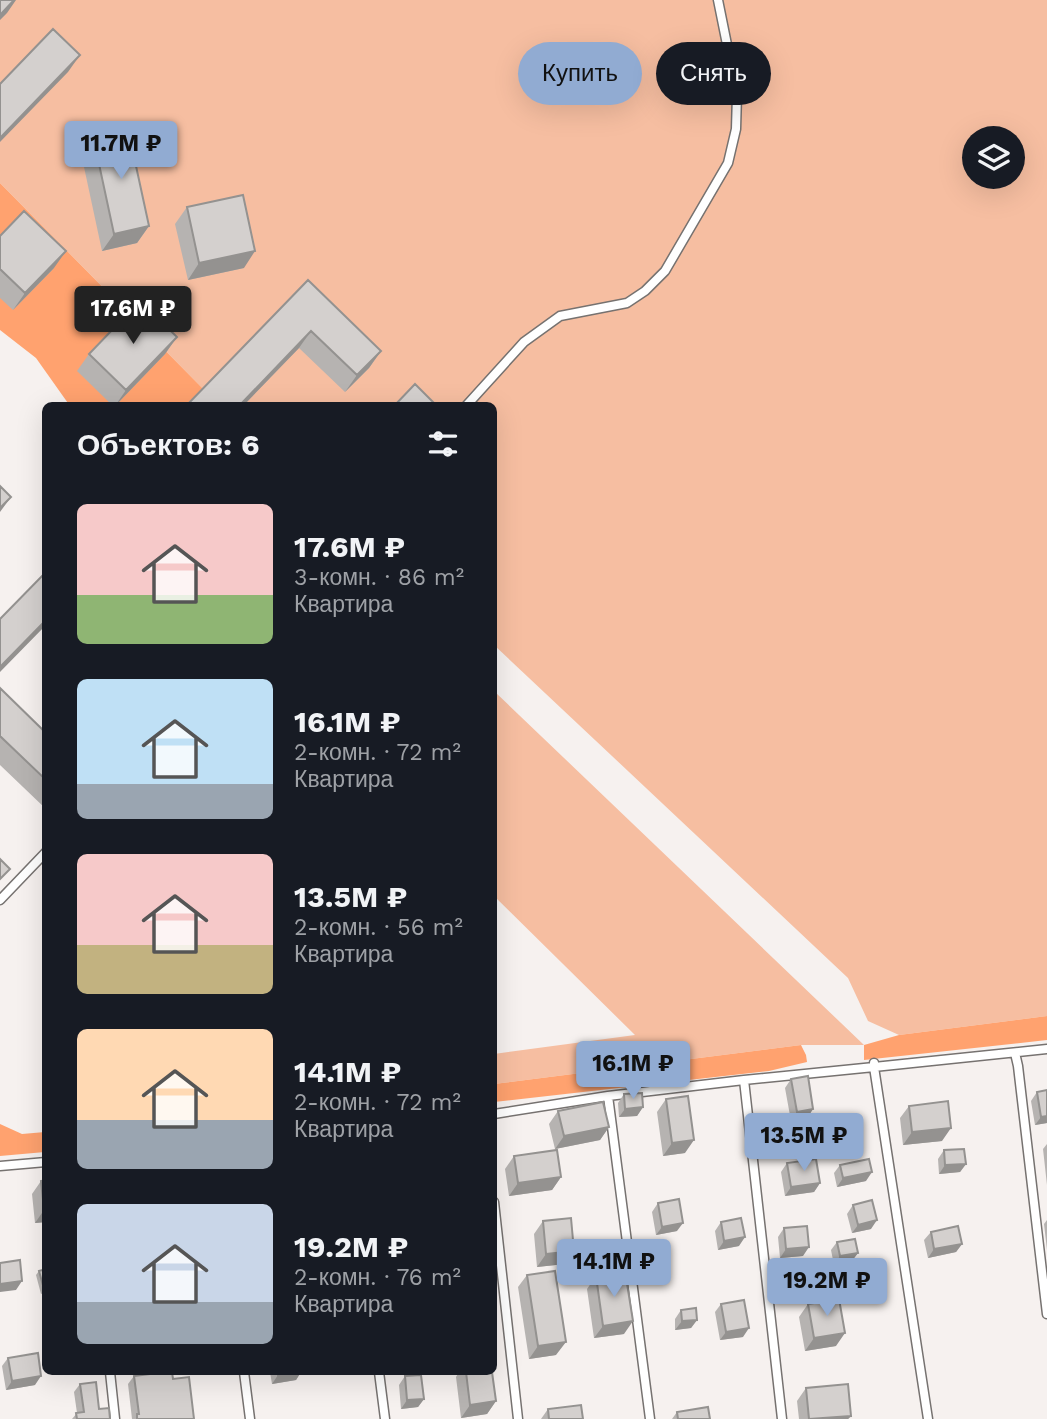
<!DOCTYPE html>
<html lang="ru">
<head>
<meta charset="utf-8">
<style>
	body { margin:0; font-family:"Work Sans",sans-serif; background:#20242c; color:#f1f3f6; height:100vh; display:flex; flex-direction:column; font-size:26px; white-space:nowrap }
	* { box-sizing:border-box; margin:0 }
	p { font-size:23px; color:#9ea1a6 }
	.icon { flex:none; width:38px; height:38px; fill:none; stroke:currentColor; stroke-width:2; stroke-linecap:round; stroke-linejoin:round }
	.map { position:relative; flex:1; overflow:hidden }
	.side { position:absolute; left:42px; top:402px; width:455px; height:973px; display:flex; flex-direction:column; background:#171b24; border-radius:10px; box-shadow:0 7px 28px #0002 }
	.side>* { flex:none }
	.banner { position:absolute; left:518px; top:42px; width:424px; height:63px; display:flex; gap:14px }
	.controls { position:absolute; left:962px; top:126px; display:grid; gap:14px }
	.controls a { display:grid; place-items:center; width:63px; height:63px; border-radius:50%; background:#171b24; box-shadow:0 7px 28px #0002; font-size:35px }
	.price { position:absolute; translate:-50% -60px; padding:0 16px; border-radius:7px; background:#91abd2; color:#111; font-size:23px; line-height:46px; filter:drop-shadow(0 2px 4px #0008) }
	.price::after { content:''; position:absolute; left:50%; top:42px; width:21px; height:16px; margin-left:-10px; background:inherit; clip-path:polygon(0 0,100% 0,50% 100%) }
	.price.selected { background:#222; color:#fff }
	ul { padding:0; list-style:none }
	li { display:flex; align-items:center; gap:21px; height:175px; padding:0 35px }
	li span { display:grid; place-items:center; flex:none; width:196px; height:140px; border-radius:10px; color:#555 }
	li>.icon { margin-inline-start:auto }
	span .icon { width:84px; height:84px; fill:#fffc; stroke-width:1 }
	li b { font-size:30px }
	h2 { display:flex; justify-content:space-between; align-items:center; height:84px; padding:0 35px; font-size:30px }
	.chip { padding:0 24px; border-radius:32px; background:#171b24; box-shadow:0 7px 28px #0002; font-size:24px; line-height:63px }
	.chip.selected { background:#91abd2; color:#111 }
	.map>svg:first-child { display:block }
	.green { fill:#f6bea1; fill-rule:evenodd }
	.forest { fill:#ffa26f }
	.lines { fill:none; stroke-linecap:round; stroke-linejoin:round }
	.lane-casing { stroke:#767270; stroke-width:11 }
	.lane { stroke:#fff; stroke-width:8 }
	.wall { fill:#b6b3b1 }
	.shaded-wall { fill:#949290 }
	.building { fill:#d4d0ce; stroke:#949290; stroke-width:2 }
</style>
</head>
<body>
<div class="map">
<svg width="1047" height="1419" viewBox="0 0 1047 1419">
	<rect width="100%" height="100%" fill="#f6f1ef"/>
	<path class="green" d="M0 0H1047V1016L899 1035 868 1021 848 978 494 645V406H220L0 183ZM975 138H1013V177H975Z
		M494 691 864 1045H801L494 1084V1054L635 1035 494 896Z"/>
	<path class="forest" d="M0 183 220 406H70L36 358 0 330Z
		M1047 1016V1040L864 1060V1045L899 1035Z
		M801 1045 806 1055 807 1062 769 1071 494 1102V1084Z
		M0 1124 22 1134 45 1132V1152L0 1156Z"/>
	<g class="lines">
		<g class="lane-casing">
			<path id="lane" d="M466 406 524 342 560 316 627 303 645 291 665 271 728 163 736 129 737 94 718 0
				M0 900 46 852
				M1015 1053 1018 1066 1047 1314
				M608 1096 744 1080
				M494 1114 608 1096 650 1419
				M0 1166 46 1162
				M494 1202 518 1419
				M110 1372 115 1419
				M244 1372 250 1419
				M379 1372 385 1419
				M782 1419 744 1080 874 1067V1063
				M928 1419 874 1067 1047 1049"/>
		</g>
		<use href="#lane" class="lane"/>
	</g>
	<path class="wall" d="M93 136 149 226 137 243 102 251 81 153Z
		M187 207 244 268 188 280 175 224Z
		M0 236 54 268 13 310 0 298Z
		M308 280 381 351 369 368 345 392 299 348 243 406H186Z
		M177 337 165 354 115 406H113L77 371 89 354Z
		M0 688 46 733V809L0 765Z
		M791 1079 813 1109 807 1118 791 1121 785 1088Z
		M1047 1090V1123L1035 1125 1031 1101 1037 1092Z
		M624 1094 643 1107 637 1116 619 1117 618 1103Z
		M666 1099 685 1153 663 1156 657 1112Z
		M909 1106 942 1141 903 1145 900 1118Z
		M558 1111 609 1127 600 1140 555 1149 549 1124Z
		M1047 1144V1185L1043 1149Z
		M944 1150 966 1164 960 1172 939 1174 938 1159Z
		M514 1156 561 1177 552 1190 509 1196 505 1169Z
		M787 1163 820 1183 814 1192 785 1196 781 1172Z
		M840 1165 866 1181 837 1187 834 1173Z
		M41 1181 46 1222 35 1223 32 1194Z
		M658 1203 677 1231 656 1235 652 1212Z
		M853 1205 871 1229 852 1233 847 1214Z
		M1047 1220V1250L1044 1224Z
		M543 1221 574 1251 565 1264 537 1267 534 1234Z
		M721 1222 739 1246 718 1250 715 1231Z
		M784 1228 803 1256 780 1258 778 1237Z
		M931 1232 962 1244 956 1252 928 1258 924 1240Z
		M837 1242 858 1253 851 1262 834 1265 831 1250Z
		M46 1269V1292L41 1294 36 1275 39 1271Z
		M527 1275 556 1355 529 1359 518 1287Z
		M596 1276 624 1334 594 1338 587 1289Z
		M721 1304 743 1337 720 1340 715 1312Z
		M808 1304 836 1346 805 1351 799 1317Z
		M681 1310 697 1320 691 1328 675 1330V1319Z
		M8 1358 35 1385 6 1390 2 1366Z
		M270 1372H301L296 1380 272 1384Z
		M459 1372H492L496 1401 487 1414 461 1418 456 1377Z
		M134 1376 173 1379 194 1419H132L128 1384Z
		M405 1376 424 1399 418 1407 401 1409 399 1385Z
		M80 1384 99 1409 110 1419H72L77 1413 74 1392Z
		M806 1388 851 1416 848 1419H799L797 1401Z
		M548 1409 583 1419H541Z
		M677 1412 710 1419H672Z"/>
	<path class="shaded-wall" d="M14 0H16L7 13 0 20V15Z
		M80 55 68 72 0 142V138Z
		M149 226 137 243 102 251 114 234Z
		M66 251 54 268 13 310 25 293Z
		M255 251 244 268 188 280 199 263Z
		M311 331 299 348 243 406H239Z
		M177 337 165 354 115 406 126 390Z
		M381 351 369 368 345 392 357 375Z
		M11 497 0 512V508Z
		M46 620V625L0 672V667Z
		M643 1107 637 1116 619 1117 625 1109Z
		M813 1109 807 1118 791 1121 797 1112Z
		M1047 1116V1123L1035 1125 1041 1117Z
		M609 1127 600 1140 555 1149 564 1136Z
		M951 1128 942 1141 903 1145 912 1132Z
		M694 1140 685 1153 663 1156 672 1143Z
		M966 1164 960 1172 939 1174 945 1165Z
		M872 1172 866 1181 837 1187 843 1178Z
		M561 1177 552 1190 509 1196 518 1183Z
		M820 1183 814 1192 785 1196 791 1187Z
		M44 1210H46V1222L35 1223Z
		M877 1220 871 1229 852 1233 858 1225Z
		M683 1223 677 1231 656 1235 662 1227Z
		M745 1237 739 1246 718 1250 724 1241Z
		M962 1244 956 1252 928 1258 934 1249Z
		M809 1247 803 1256 780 1258 786 1249Z
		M574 1251 565 1264 537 1267 546 1254Z
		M858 1253 851 1262 834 1265 840 1256Z
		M22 1281 16 1290 0 1292V1284Z
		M697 1320 691 1328 675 1330 682 1321Z
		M633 1321 624 1334 594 1338 603 1326Z
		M749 1328 743 1337 720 1340 726 1332Z
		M845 1333 836 1346 805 1351 814 1338Z
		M566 1342 556 1355 529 1359 538 1346Z
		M295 1372H301L296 1380 272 1384 278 1375Z
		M408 1372H426L405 1376Z
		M41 1376 35 1385 6 1390 12 1381Z
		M424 1399 418 1407 401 1409 407 1400Z
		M496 1401 487 1414 461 1418 470 1405Z
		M851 1416 848 1419H818Z"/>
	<path class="building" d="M0 0H14L0 15Z
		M53 29 80 55 0 138V84Z
		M128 129 149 226 114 234 93 136Z
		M243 195 255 251 199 263 187 207Z
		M24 211 66 251 25 293 0 269V236Z
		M308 280 381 351 357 375 311 331 239 406H186Z
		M140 301 177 337 126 390 89 354Z
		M415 384 437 406H394Z
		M0 486 11 497 0 508Z
		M46 572V620L0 667V619Z
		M0 688 46 733V780L0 736Z
		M0 859 10 869 0 879Z
		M808 1076 813 1109 797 1112 791 1079Z
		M1047 1090V1116L1041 1117 1037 1092Z
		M642 1093 643 1107 625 1109 624 1094Z
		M688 1096 694 1140 672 1143 666 1099Z
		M948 1101 951 1128 912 1132 909 1106Z
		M603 1102 609 1127 564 1136 558 1111Z
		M964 1149 966 1164 945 1165 944 1150Z
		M557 1150 561 1177 518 1183 514 1156Z
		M816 1159 820 1183 791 1187 787 1163Z
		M869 1159 872 1172 843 1178 840 1165Z
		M46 1180V1210H44L41 1181Z
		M679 1199 683 1223 662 1227 658 1203Z
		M872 1200 877 1220 858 1225 853 1205Z
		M571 1218 574 1251 546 1254 543 1221Z
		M741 1218 745 1237 724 1241 721 1222Z
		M807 1226 809 1247 786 1249 784 1228Z
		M958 1226 962 1244 934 1249 931 1232Z
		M855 1239 858 1253 840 1256 837 1242Z
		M20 1260 22 1281 0 1284V1263Z
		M46 1269V1289H44L39 1271Z
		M555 1271 566 1342 538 1346 527 1275Z
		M625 1271 633 1321 603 1326 596 1276Z
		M839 1299 845 1333 814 1338 808 1304Z
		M744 1300 749 1328 726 1332 721 1304Z
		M696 1308 697 1320 682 1321 681 1310Z
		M38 1353 41 1376 12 1381 8 1358Z
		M166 1372H172L173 1379 189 1377 194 1419H137V1414H139L134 1376Z
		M277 1372H295L278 1375Z
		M466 1372H492L496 1401 470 1405Z
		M421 1375 424 1399 407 1400 405 1376Z
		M96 1382 99 1409 109 1408 110 1419H77L76 1413 84 1412 80 1384Z
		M848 1384 851 1416 809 1419 806 1388Z
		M581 1405 583 1419H549L548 1409Z
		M708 1407 710 1419H678L677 1412Z"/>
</svg>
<div class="controls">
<a><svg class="icon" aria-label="layers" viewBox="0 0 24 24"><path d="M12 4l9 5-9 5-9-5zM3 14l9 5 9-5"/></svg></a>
</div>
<b class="price" style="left:121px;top:181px">11.7M ₽</b>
<b class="price selected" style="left:133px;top:346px">17.6M ₽</b>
<b class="price" style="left:633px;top:1101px">16.1M ₽</b>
<b class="price" style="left:804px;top:1173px">13.5M ₽</b>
<b class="price" style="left:614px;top:1299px">14.1M ₽</b>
<b class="price" style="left:827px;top:1318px">19.2M ₽</b>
<div class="banner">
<a class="chip selected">Купить</a>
<a class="chip">Снять</a>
</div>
<section class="side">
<h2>Объектов: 6<svg class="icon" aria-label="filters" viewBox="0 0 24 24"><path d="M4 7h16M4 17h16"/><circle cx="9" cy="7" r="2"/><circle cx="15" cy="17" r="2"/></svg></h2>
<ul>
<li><span style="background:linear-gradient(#f6c9c9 65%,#8fb573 0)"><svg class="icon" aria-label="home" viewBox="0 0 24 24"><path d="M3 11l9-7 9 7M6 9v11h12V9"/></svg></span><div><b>17.6M ₽</b><p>3-комн. · 86 m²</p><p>Квартира</p></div></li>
<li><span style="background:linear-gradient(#bfe0f5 75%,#9aa5b1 0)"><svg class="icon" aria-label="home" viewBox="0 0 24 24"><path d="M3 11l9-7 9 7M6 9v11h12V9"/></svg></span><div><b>16.1M ₽</b><p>2-комн. · 72 m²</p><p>Квартира</p></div></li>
<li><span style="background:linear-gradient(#f6c9c9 65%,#c2b280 0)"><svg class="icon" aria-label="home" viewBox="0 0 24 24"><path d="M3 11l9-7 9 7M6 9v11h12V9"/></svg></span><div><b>13.5M ₽</b><p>2-комн. · 56 m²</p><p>Квартира</p></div></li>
<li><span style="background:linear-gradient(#ffd9b3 65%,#9aa5b1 0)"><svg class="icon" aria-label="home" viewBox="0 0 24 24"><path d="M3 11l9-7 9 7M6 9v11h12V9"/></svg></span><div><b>14.1M ₽</b><p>2-комн. · 72 m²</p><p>Квартира</p></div></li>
<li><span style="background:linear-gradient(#c9d6e8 70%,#9aa5b1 0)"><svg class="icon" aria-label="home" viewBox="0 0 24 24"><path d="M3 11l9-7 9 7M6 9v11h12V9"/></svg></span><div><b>19.2M ₽</b><p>2-комн. · 76 m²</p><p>Квартира</p></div></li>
</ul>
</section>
</div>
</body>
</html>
